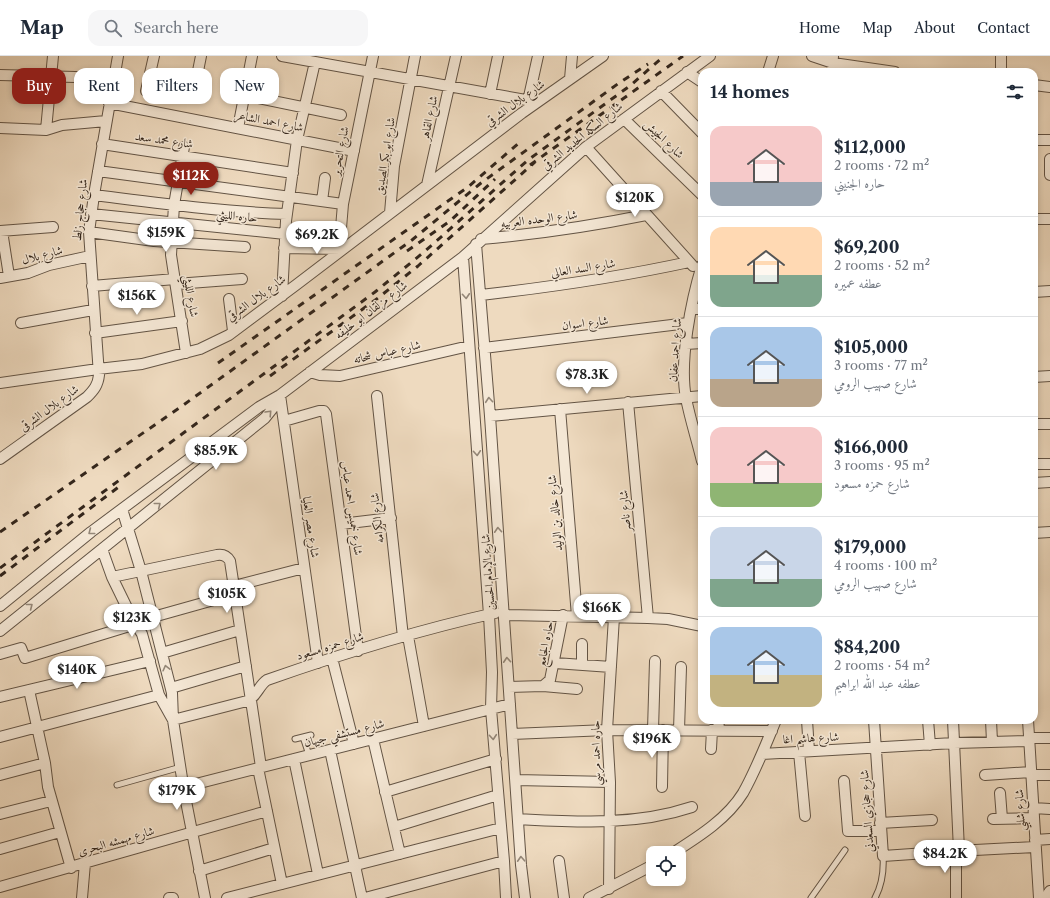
<!DOCTYPE html>
<html lang="en">
<head>
<meta charset="utf-8">
<style>
	body { margin:0; font-family:"Libre Caslon Text",Amiri,serif; background:#f6f6f7; color:#1f2937; height:100vh; display:flex; flex-direction:column; font-size:15px; white-space:nowrap }
	* { box-sizing:border-box; margin:0 }
	p { font-size:13px; color:#747a83 }
	.icon { flex:none; width:22px; height:22px; fill:none; stroke:currentColor; stroke-width:2; stroke-linecap:round; stroke-linejoin:round }
	.map { position:relative; flex:1; overflow:hidden }
	.panel { position:absolute; left:698px; top:12px; width:340px; height:656px; display:flex; flex-direction:column; background:#fff; border-radius:12px; box-shadow:0 2px 6px #0003 }
	.panel>* { flex:none }
	.guide { position:absolute; left:12px; top:12px; width:380px; height:36px; display:flex; gap:8px }
	.buttons { position:absolute; left:646px; top:790px; display:grid; gap:8px }
	.buttons a { display:grid; place-items:center; width:40px; height:40px; border-radius:8px; background:#fff; box-shadow:0 2px 6px #0003; font-size:20px }
	.price { position:absolute; translate:-50% -34px; padding:0 9px; border-radius:14px; background:#fff; color:#222; font-size:13px; line-height:26px; filter:drop-shadow(0 1px 2px #0008) }
	.price::after { content:''; position:absolute; left:50%; top:24px; width:12px; height:9px; margin-left:-6px; background:inherit; clip-path:polygon(0 0,100% 0,50% 100%) }
	.price.active { background:#8f2418; color:#fff }
	ul { padding:0; list-style:none }
	li { display:flex; align-items:center; gap:12px; height:100px; padding:0 12px }
	li+li { border-top:1px solid #e0e1e3 }
	li span { display:grid; place-items:center; flex:none; width:112px; height:80px; border-radius:12px; color:#555 }
	li>.icon { margin-inline-start:auto }
	span .icon { width:48px; height:48px; fill:#fffc; stroke-width:1 }
	li b { font-size:17px }
	h2 { display:flex; justify-content:space-between; align-items:center; height:48px; padding:0 12px; font-size:17px }
	.chip { padding:0 14px; border-radius:12px; background:#fff; box-shadow:0 2px 6px #0003; font-size:14px; line-height:36px }
	.chip.active { background:#8f2418; color:#fff }
	header { display:flex; align-items:center; gap:24px; box-sizing:border-box; height:56px; padding:0 20px; background:#fff; border-bottom:1px solid #e0e1e3 }
	header strong { font-size:19px }
	nav { display:flex; gap:22px; margin-inline-start:auto; font-size:14px }
	.search { width:280px; height:36px; background:#f6f6f7; display:flex; align-items:center; gap:10px; box-sizing:border-box; padding:0 14px; border-radius:12px; color:#747a83; font-size:15px }
	.map>svg:first-child { display:block }
	.lines { fill:none; stroke-linecap:round; stroke-linejoin:round }
	.lane-casing { stroke:#635445; stroke-width:7 }
	.street-casing { stroke:#635445; stroke-width:12 }
	.lane { stroke:#f4e7d5; stroke-width:5 }
	.street { stroke:#f4e7d5; stroke-width:10 }
	.rail { stroke:#35271c; stroke-width:3; stroke-dasharray:7 7; stroke-linecap:butt }
	.oneway { stroke:#948778 }
	.labels { text-anchor:middle; stroke-width:3; stroke-linejoin:round; paint-order:stroke }
	.street-label { font-size:12px; fill:#35271c; stroke:#f4e7d5 }
</style>
</head>
<body>
<header>
<strong>Map</strong>
<div class="search"><svg class="icon" aria-label="search" viewBox="0 0 24 24"><circle cx="10" cy="10" r="6"/><path d="M15 15l6 6"/></svg>Search here</div>
<nav><a>Home</a><a>Map</a><a>About</a><a>Contact</a></nav>
</header>
<div class="map">
<svg width="1050" height="842" viewBox="0 0 1050 842">
	<rect width="100%" height="100%" fill="#eedabf"/>
	<filter id="stains"><feTurbulence type="fractalNoise" baseFrequency=".005" numOctaves="4"/><feColorMatrix values="0 0 0 0 .2 0 0 0 0 .09 0 0 0 0 .02 0 0 0 .5 -.17"/></filter>
	<radialGradient id="worn" r=".72"><stop offset=".6" stop-color="#630" stop-opacity="0"/><stop offset="1" stop-color="#630" stop-opacity=".3"/></radialGradient>
	<g class="lines">
		<g class="lane-casing">
			<path id="lane" d="M303 681 309 699
				M295 683 311 679
				M117 729 181 711
				M811 842 845 794
				M875 842C882 829 884 815 883 800"/>
		</g>
		<g class="street-casing">
			<path id="street" d="M282 0 537 46
				M812 0 833 7 895 16
				M687 16 702 26
				M768 16 773 0
				M832 16 833 0
				M1001 16V0
				M0 19 113 22
				M570 23 572 0
				M196 25 201 0
				M1034 29 1050 31
				M146 35 154 0
				M661 35 702 77
				M490 38 498 0
				M244 39 341 59
				M528 45 538 0
				M109 47 354 95
				M624 63 702 139
				M0 72 46 74 62 69 106 65
				M238 72 252 0
				M46 74 53 0
				M1034 84H1050
				M102 88 293 117
				M184 91 174 149 171 199 186 297
				M586 91 693 210
				M1050 103V119
				M98 115 343 148
				M427 129 456 0
				M94 139C158 147 222 156 287 158
				M322 145 325 122
				M390 157 394 110 415 0
				M91 158 285 178
				M1034 163H1050
				M0 175 53 171
				M2 175 9 220
				M89 176 154 185 245 191
				M481 183C537 178 592 170 646 159
				M476 188 490 360 521 809 525 842
				M284 192 340 193
				M339 196 343 148 373 0
				M463 201 489 559 492 616 491 653 504 805 506 842
				M702 209C691 245 679 305 686 342 690 363 697 384 702 405
				M0 222 28 217 49 209 90 200
				M176 228 242 223
				M92 230 175 223
				M1034 236 1050 235
				M481 239C551 231 620 221 689 206
				M282 240 286 165 297 84 315 6
				M229 243 233 275
				M691 253H702
				M21 267 93 254
				M95 277 182 265
				M686 288 702 287
				M484 292 688 267
				M310 316 320 319 340 320 469 290
				M1034 321 1050 320
				M0 327 98 313 142 308 200 293 229 279 296 229 522 57 603 0
				M280 339 318 607
				M377 340 403 581
				M628 346 648 562
				M560 353 577 560
				M490 360 702 340
				M284 365 319 355H324L326 358 358 595
				M1034 368H1050
				M0 403 87 341C94 334 98 329 99 319L89 176 94 139 118 0
				M1034 408H1050
				M1034 427 1050 426
				M122 453 141 515 172 637 173 664 184 735 205 842
				M341 468 391 462
				M1034 477 1050 476
				M102 493 112 521 131 560 142 578 159 639 173 664
				M112 521 217 499C223 498 227 500 230 505L261 711
				M234 530 304 512
				M0 550 91 476 259 351 280 339 463 201 586 91 710 0
				M504 559 648 562 668 563 702 570
				M131 560 151 554
				M153 561 235 538
				M0 575 265 362 277 347 280 339
				M408 580 424 670
				M162 597 240 574
				M0 598 21 592 25 602 136 568
				M332 602 354 688
				M555 607 611 611
				M582 609V588
				M543 630 577 633
				M509 631 543 630 550 624 563 559
				M171 632 246 610
				M29 634 45 707 48 731 71 812
				M0 641 150 605
				M173 664 247 645C257 641 258 630 267 624 341 598 418 574 495 557
				M807 664 809 695
				M874 664 883 800 956 795 1035 791
				M928 664 930 689
				M953 664 959 794
				M991 664 992 686
				M1028 664 1039 842
				M653 674 655 605
				M679 674 681 611
				M718 674 719 664
				M512 678 607 674 772 675
				M0 681 159 639
				M1029 682H1050
				M373 683 400 798
				M711 693 712 674
				M330 694 362 842
				M799 696 805 760
				M762 698 954 687 1029 685
				M294 703 318 818
				M258 712 282 828
				M0 719 45 707
				M985 719 1031 716
				M1031 719H1050
				M516 724 610 726
				M844 725 848 775H881
				M184 731 510 648
				M662 731 663 674
				M385 736 496 703
				M1000 737 1002 763
				M1033 752 1050 753
				M0 758 51 745
				M518 763C577 766 635 770 692 751
				M993 763 1034 762
				M880 767 932 764
				M394 771 498 739
				M1035 784 1050 783
				M0 793 60 776
				M956 795V842
				M673 797C698 781 727 763 743 737 756 714 766 688 776 664
				M559 805 564 842
				M199 815 274 792
				M0 831 267 755
				M609 833 610 726 607 674 614 561
				M82 842 85 807
				M169 842H173
				M227 842 501 772
				M365 842 504 805
				M589 842 653 809
				M1045 842 1050 835"/>
		</g>
		<use href="#lane" class="lane"/>
		<use href="#street" class="street"/>
		<path class="rail" d="M530 109 683 0
			M407 195 450 165 495 123
			M218 307 468 131 520 86
			M270 320 378 242 418 210 535 106
			M0 476 182 350 412 184 481 127 619 27 648 8
			M0 512 375 236 424 196 528 104 631 29 664 0
			M0 520 120 430"/>
	</g>
	<defs><path id="oneway-chevron" d="M-2-3.5L2.5 0L-2 3.5" fill="none" stroke-width="1.6" stroke-linecap="round" stroke-linejoin="round"/></defs>
	<g class="oneway">
		<use href="#oneway-chevron" transform="translate(466 240) rotate(86)"/>
		<use href="#oneway-chevron" transform="translate(489 344) rotate(-95)"/>
		<use href="#oneway-chevron" transform="translate(269 357) rotate(-47)"/>
		<use href="#oneway-chevron" transform="translate(477 397) rotate(86)"/>
		<use href="#oneway-chevron" transform="translate(158 449) rotate(-39)"/>
		<use href="#oneway-chevron" transform="translate(498 474) rotate(-94)"/>
		<use href="#oneway-chevron" transform="translate(91 476) rotate(142)"/>
		<use href="#oneway-chevron" transform="translate(30 550) rotate(-38)"/>
		<use href="#oneway-chevron" transform="translate(507 604) rotate(-94)"/>
		<use href="#oneway-chevron" transform="translate(166 612) rotate(-104)"/>
		<use href="#oneway-chevron" transform="translate(493 681) rotate(85)"/>
		<use href="#oneway-chevron" transform="translate(521 803) rotate(-93)"/>
	</g>
	<g class="labels">
		<g class="street-label">
			<text transform="translate(515 47) rotate(-36)" y="4">شارع بلال الشرقي</text>
			<text transform="translate(429 62) rotate(-78)" y="4">شارع القاهر</text>
			<text transform="translate(269 65) rotate(11)" y="4">شارع احمد الشاعر</text>
			<text transform="translate(582 80) rotate(-39)" y="4">شارع السكه الحديد الشرقي</text>
			<text transform="translate(664 83) rotate(44)" y="4">شارع الجيش</text>
			<text transform="translate(164 84) rotate(8)" y="4">شارع محمد سعد</text>
			<text transform="translate(340 95) rotate(-79)" y="4">شارع التحرير</text>
			<text transform="translate(385 100) rotate(-81)" y="4">شارع ابو بكر الصديق</text>
			<text transform="translate(80 154) rotate(-84)" y="4">شارع حجاج زلط</text>
			<text transform="translate(237 160) rotate(6)" y="4">حاره الليثي</text>
			<text transform="translate(539 163) rotate(-7)" y="4">شارع الوحده العربيه</text>
			<text transform="translate(42 199) rotate(-15)" y="4">شارع بلال</text>
			<text transform="translate(583 212) rotate(-9)" y="4">شارع السد العالي</text>
			<text transform="translate(191 240) rotate(80)" y="4">شارع الليثي</text>
			<text transform="translate(256 242) rotate(-36)" y="4">شارع بلال الشرقي</text>
			<text transform="translate(371 254) rotate(-37)" y="4">شارع مزلقان ابو خليفه</text>
			<text transform="translate(585 267) rotate(-7)" y="4">شارع اسوان</text>
			<text transform="translate(675 294) rotate(-86)" y="4">شارع احمد عفان</text>
			<text transform="translate(387 296) rotate(-13)" y="4">شارع عباس شحاته</text>
			<text transform="translate(49 352) rotate(-36)" y="4">شارع بلال الشرقى</text>
			<text transform="translate(352 452) rotate(82)" y="4">شارع خميس احمد عباس</text>
			<text transform="translate(625 455) rotate(-95)" y="4">شارع ناصر</text>
			<text transform="translate(555 457) rotate(-95)" y="4">شارع خالد بن الوليد</text>
			<text transform="translate(377 462) rotate(-96)" y="4">شارع الكرامه</text>
			<text transform="translate(311 471) rotate(82)" y="4">شارع مصر العليا</text>
			<text transform="translate(488 516) rotate(-94)" y="4">شارع الإمام الحسين</text>
			<text transform="translate(545 588) rotate(-80)" y="4">حاره الجامع</text>
			<text transform="translate(330 590) rotate(-17)" y="4">شارع حمزه مسعود</text>
			<text transform="translate(344 677) rotate(-14)" y="4">شارع مستشفي جيهان</text>
			<text transform="translate(811 682) rotate(-3)" y="4">شارع هاشم اغا</text>
			<text transform="translate(596 697) rotate(-91)" y="4">حاره احمد مرسي</text>
			<text transform="translate(1020 754) rotate(-93)" y="4">شارع شلبي</text>
			<text transform="translate(867 755) rotate(-94)" y="4">شارع حجازي السعدني</text>
			<text transform="translate(116 785) rotate(-16)" y="4">شارع مهمشه البحرى</text>
		</g>
	</g>
	<rect width="100%" height="100%" filter="url(#stains)"/>
	<rect width="100%" height="100%" fill="url(#worn)"/>
</svg>
<div class="buttons">
<a><svg class="icon" aria-label="locate" viewBox="0 0 24 24"><circle cx="12" cy="12" r="6"/><path d="M12 2v4M12 18v4M2 12h4M18 12h4"/></svg></a>
</div>
<b class="price active" style="left:191px;top:140px">$112K</b>
<b class="price" style="left:635px;top:162px">$120K</b>
<b class="price" style="left:166px;top:197px">$159K</b>
<b class="price" style="left:317px;top:199px">$69.2K</b>
<b class="price" style="left:137px;top:260px">$156K</b>
<b class="price" style="left:587px;top:339px">$78.3K</b>
<b class="price" style="left:216px;top:415px">$85.9K</b>
<b class="price" style="left:227px;top:558px">$105K</b>
<b class="price" style="left:602px;top:572px">$166K</b>
<b class="price" style="left:132px;top:582px">$123K</b>
<b class="price" style="left:77px;top:634px">$140K</b>
<b class="price" style="left:652px;top:703px">$196K</b>
<b class="price" style="left:177px;top:755px">$179K</b>
<b class="price" style="left:945px;top:818px">$84.2K</b>
<div class="guide">
<a class="chip active">Buy</a>
<a class="chip">Rent</a>
<a class="chip">Filters</a>
<a class="chip">New</a>
</div>
<section class="panel">
<h2>14 homes<svg class="icon" aria-label="filters" viewBox="0 0 24 24"><path d="M4 7h16M4 17h16"/><circle cx="9" cy="7" r="2"/><circle cx="15" cy="17" r="2"/></svg></h2>
<ul>
<li><span style="background:linear-gradient(#f6c9c9 70%,#9aa5b1 0)"><svg class="icon" aria-label="home" viewBox="0 0 24 24"><path d="M3 11l9-7 9 7M6 9v11h12V9"/></svg></span><div><b>$112,000</b><p>2 rooms · 72 m²</p><p>حاره الجنيني</p></div></li>
<li><span style="background:linear-gradient(#ffd9b3 60%,#7fa58c 0)"><svg class="icon" aria-label="home" viewBox="0 0 24 24"><path d="M3 11l9-7 9 7M6 9v11h12V9"/></svg></span><div><b>$69,200</b><p>2 rooms · 52 m²</p><p>عطفه عميره</p></div></li>
<li><span style="background:linear-gradient(#a9c7e8 65%,#b9a48a 0)"><svg class="icon" aria-label="home" viewBox="0 0 24 24"><path d="M3 11l9-7 9 7M6 9v11h12V9"/></svg></span><div><b>$105,000</b><p>3 rooms · 77 m²</p><p>شارع صهيب الرومي</p></div></li>
<li><span style="background:linear-gradient(#f6c9c9 70%,#8fb573 0)"><svg class="icon" aria-label="home" viewBox="0 0 24 24"><path d="M3 11l9-7 9 7M6 9v11h12V9"/></svg></span><div><b>$166,000</b><p>3 rooms · 95 m²</p><p>شارع حمزه مسعود</p></div></li>
<li><span style="background:linear-gradient(#c9d6e8 65%,#7fa58c 0)"><svg class="icon" aria-label="home" viewBox="0 0 24 24"><path d="M3 11l9-7 9 7M6 9v11h12V9"/></svg></span><div><b>$179,000</b><p>4 rooms · 100 m²</p><p>شارع صهيب الرومي</p></div></li>
<li><span style="background:linear-gradient(#a9c7e8 60%,#c2b280 0)"><svg class="icon" aria-label="home" viewBox="0 0 24 24"><path d="M3 11l9-7 9 7M6 9v11h12V9"/></svg></span><div><b>$84,200</b><p>2 rooms · 54 m²</p><p>عطفه عبد الله ابراهيم</p></div></li>
</ul>
</section>
</div>
</body>
</html>
